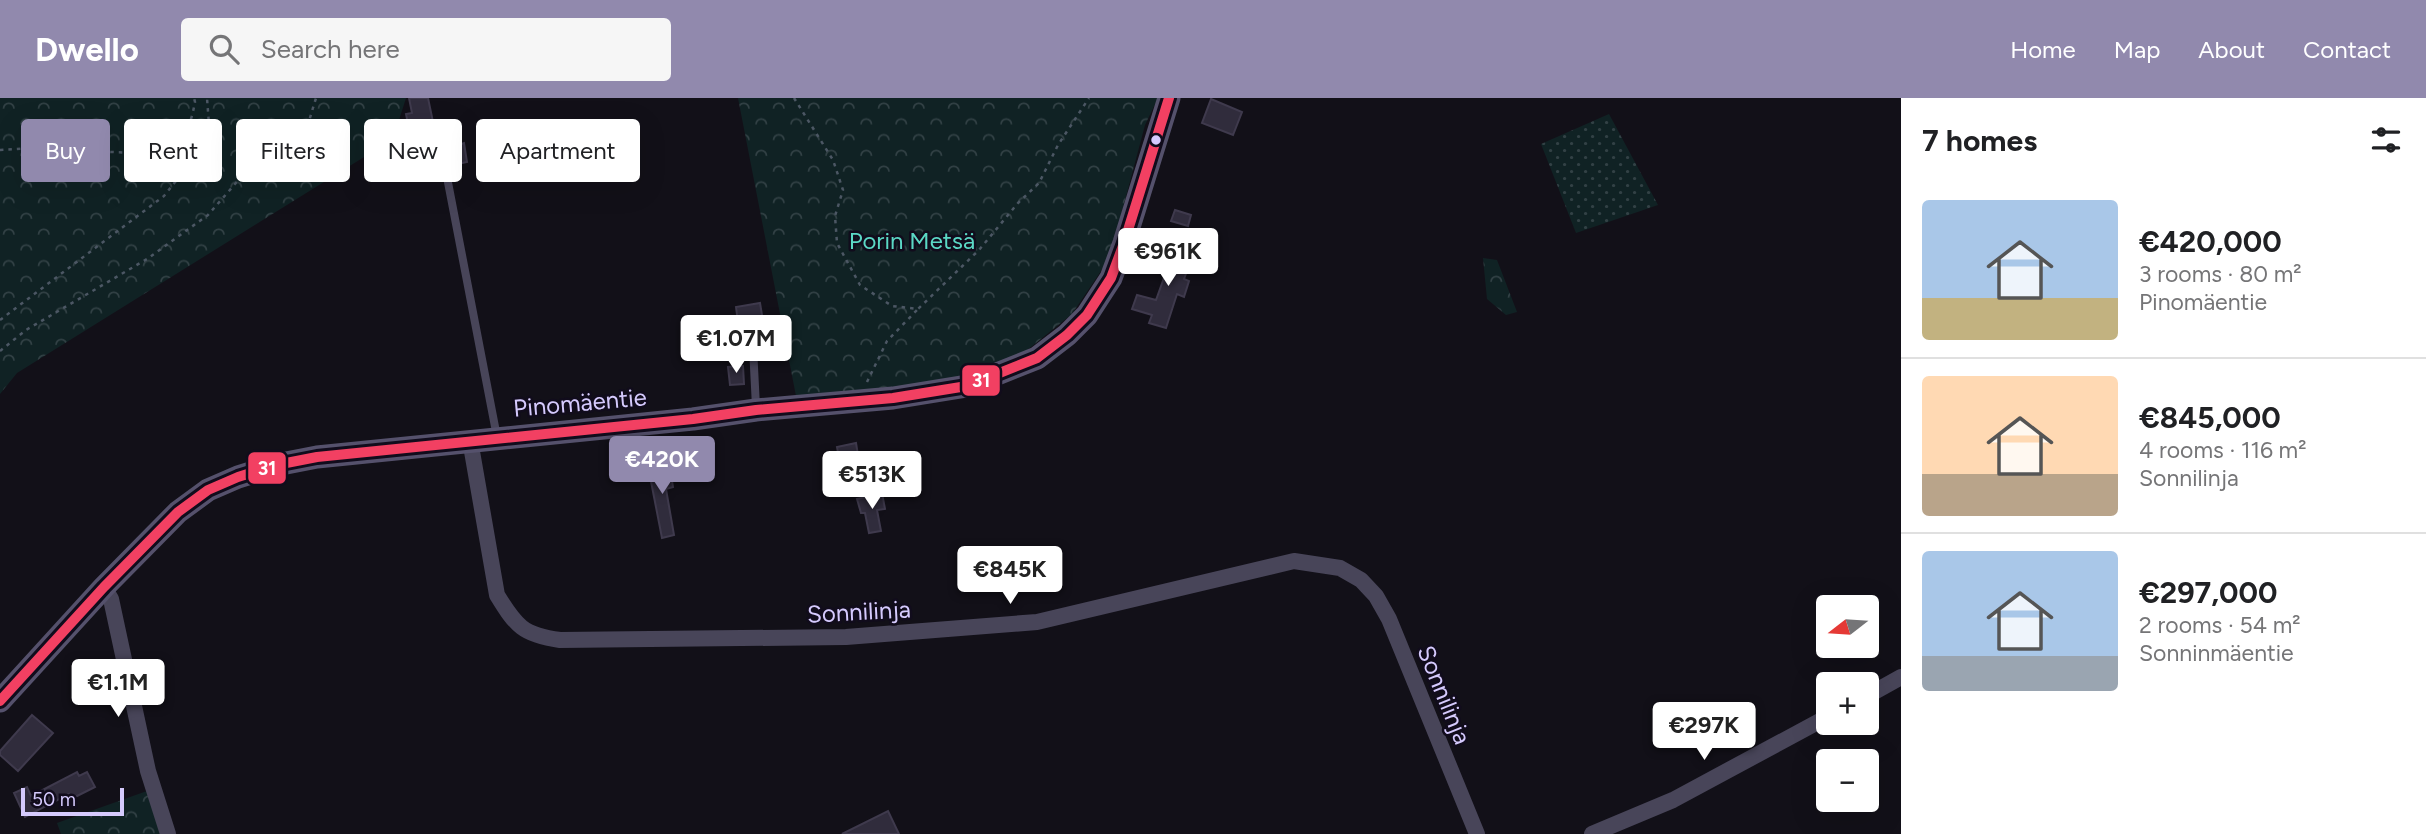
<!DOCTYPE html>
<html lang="en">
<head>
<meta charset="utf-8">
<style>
	body { margin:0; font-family:Figtree,sans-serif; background:#f6f6f6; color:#202124; height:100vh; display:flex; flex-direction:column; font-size:26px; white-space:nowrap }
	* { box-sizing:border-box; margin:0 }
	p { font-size:23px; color:#757577 }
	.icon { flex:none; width:38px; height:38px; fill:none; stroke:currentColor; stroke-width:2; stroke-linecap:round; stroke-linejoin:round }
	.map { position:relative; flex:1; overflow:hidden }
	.drawer { display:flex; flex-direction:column; background:#fff; width:525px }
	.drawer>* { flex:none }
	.guide { position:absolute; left:21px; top:21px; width:665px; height:63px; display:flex; gap:14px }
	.needle { width:46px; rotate:253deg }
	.buttons { position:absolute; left:1816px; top:497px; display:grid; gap:14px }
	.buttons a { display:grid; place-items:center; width:63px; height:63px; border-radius:7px; background:#fff; box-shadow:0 7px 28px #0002; font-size:35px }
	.scale { position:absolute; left:21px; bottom:18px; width:103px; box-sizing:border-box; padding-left:7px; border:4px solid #d5cafd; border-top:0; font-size:19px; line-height:24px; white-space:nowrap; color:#d5cafd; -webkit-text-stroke:5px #110c1c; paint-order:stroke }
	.price { position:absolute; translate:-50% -60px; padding:0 16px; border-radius:7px; background:#fff; color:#222; font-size:23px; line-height:46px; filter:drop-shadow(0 2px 4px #0008) }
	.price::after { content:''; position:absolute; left:50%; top:42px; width:21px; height:16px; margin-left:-10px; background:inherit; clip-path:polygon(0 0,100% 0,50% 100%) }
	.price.active { background:#9189ad; color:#fff }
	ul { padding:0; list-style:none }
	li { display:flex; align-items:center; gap:21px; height:175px; padding:0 21px }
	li+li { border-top:2px solid #e0e0e0 }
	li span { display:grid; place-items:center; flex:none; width:196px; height:140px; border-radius:7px; color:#555 }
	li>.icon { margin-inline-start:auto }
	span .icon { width:84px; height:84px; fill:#fffc; stroke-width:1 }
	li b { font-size:30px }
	h2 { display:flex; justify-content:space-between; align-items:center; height:84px; padding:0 21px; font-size:30px }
	.chip { padding:0 24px; border-radius:7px; background:#fff; box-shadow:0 7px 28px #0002; font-size:24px; line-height:63px }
	.chip.active { background:#9189ad; color:#fff }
	header { display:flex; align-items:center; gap:42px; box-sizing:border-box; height:98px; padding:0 35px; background:#9189ad; color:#fff }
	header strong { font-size:33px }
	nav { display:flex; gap:38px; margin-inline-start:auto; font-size:24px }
	.search { width:490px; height:63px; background:#f6f6f6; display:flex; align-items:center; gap:18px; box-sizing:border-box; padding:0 24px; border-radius:7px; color:#757577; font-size:26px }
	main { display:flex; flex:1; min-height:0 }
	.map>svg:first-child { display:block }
	.grass { fill:url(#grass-dots) }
	.forest { fill:url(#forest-crowns) }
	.building { fill:#302c3c; stroke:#3f3a4d; stroke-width:2 }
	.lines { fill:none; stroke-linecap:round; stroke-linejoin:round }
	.path { stroke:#4c5764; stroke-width:2.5; stroke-dasharray:3.5 5; stroke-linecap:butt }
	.lane { stroke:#484559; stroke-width:8 }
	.street { stroke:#484559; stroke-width:16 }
	.secondary { stroke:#55516c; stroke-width:23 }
	.bus-1-casing { stroke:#110c1c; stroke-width:16 }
	.bus-1 { stroke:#f24062; stroke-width:10 }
	.bus-dot { fill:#d5cafd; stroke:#110c1c; stroke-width:2.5 }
	.labels { text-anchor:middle; stroke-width:5; stroke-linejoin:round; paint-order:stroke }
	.park-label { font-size:24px; fill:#5bd8c5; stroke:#110c1c }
	.street-label { font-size:24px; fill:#d5cafd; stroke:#110c1c }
	.line-badge { stroke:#110c1c; stroke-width:2.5 }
	.badge-label { font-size:19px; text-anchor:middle; font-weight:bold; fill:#fff }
</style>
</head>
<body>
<header>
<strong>Dwello</strong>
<div class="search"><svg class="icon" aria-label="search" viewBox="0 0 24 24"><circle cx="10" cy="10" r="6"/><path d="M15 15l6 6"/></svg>Search here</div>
<nav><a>Home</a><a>Map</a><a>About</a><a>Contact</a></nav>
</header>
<main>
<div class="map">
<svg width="1901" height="736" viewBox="0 0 1901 736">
	<defs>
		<pattern id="grass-dots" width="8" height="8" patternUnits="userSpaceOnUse" patternTransform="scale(1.75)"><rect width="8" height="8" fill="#102224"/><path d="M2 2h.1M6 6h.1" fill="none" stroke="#324145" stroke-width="1.8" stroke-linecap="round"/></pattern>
		<pattern id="forest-crowns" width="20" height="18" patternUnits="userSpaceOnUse" patternTransform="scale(1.75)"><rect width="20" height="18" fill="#102224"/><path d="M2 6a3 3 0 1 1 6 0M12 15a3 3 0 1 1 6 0" fill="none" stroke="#324145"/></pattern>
	</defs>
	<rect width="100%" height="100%" fill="#121018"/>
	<path class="grass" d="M1609 16 1658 107 1576 135 1541 46Z"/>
	<path class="forest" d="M0 0H406L393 41 17 275 0 296Z
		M738 0H1158L1145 27 1116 136 1103 170 1072 216 1026 253 962 280 887 292 796 298Z
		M1483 160 1497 162 1517 214 1506 217 1487 201Z
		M147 693 160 736H61L57 725Z"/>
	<path class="building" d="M409 0H428L433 24 415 28 414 25 408 26 406 16 412 15Z
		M1211 1 1242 14 1233 37 1202 25Z
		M456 36 458 47 464 45 467 64 448 68 442 38Z
		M1175 112 1191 117 1188 128 1171 123Z
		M1179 146 1195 152 1184 181 1189 183 1184 199 1177 196 1166 230 1149 225 1152 217 1132 211 1137 197 1156 202 1170 163 1167 162 1171 149 1177 151Z
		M760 205 764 229 739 232 736 209Z
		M743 268 744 286 730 287 728 269Z
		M856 345 859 363 840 366 837 349Z
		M669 364 673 389 666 391 674 437 662 440 648 368Z
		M882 395 885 411 877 412 881 433 869 435 865 415H861L857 401Z
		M32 617 53 635 18 673 0 657V653Z
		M77 674 79 678 87 674 95 689 71 701 69 696 25 719 14 695 27 689 31 698Z
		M888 713 899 736H842Z"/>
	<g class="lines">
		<path class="path" d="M794 0 833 62 843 92 835 118 837 145 860 187 892 208 918 211 979 152 1018 105 1039 85 1058 47 1089 0
			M172 43 185 50 198 52
			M0 52C21 51 43 49 65 50 103 52 154 65 184 34 191 26 193 14 195 4L194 0
			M0 222 164 98 210 40 207 0
			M0 253 26 232 147 161 208 117 242 78 282 52 309 23 316 0
			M867 284 887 243 918 211"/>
		<path class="lane" d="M446 74 497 339
			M753 249 756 309"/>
		<path class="street" d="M470 342 497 497C516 528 523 537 560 542L846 539 1037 524 1294 463 1340 470 1361 482 1376 498 1389 521 1477 736
			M104 489 111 501 148 673 168 736
			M1867 598 1901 579
			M1592 736 1673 702 1829 618"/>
		<path class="secondary" d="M0 603 104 489 178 414 208 392 238 379 276 367 317 359 693 321 756 312 893 300 967 288 1037 260 1067 237 1087 217 1111 180 1124 145 1169 0"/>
		<g class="bus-1-casing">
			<path id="bus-1" d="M0 603 104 489 178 414 208 392 238 379 276 367 317 359 693 321 756 312 893 300 967 288 1037 260 1067 237 1087 217 1111 180 1124 145 1169 0"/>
		</g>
		<use href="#bus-1" class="bus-1"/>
	</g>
	<circle class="bus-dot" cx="1156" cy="42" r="6"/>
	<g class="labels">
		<g class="park-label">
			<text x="912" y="151">Porin Metsä</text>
		</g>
		<g class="street-label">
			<text transform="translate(580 305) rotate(-5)" y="8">Pinomäentie</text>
			<text transform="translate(859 514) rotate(-3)" y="8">Sonnilinja</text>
			<text transform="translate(1444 597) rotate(68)" y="8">Sonnilinja</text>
		</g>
	</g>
	<g class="line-badge">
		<rect x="961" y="266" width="40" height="33" rx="7" fill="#f24062"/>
		<rect x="247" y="353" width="40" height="34" rx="7" fill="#f24062"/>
	</g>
	<g class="badge-label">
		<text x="981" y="289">31</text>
		<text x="267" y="377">31</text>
	</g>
</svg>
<div class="buttons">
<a><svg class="needle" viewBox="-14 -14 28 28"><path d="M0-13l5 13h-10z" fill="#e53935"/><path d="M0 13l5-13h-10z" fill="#757577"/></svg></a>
<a>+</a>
<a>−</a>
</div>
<div class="scale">50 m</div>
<b class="price" style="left:1168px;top:190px">€961K</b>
<b class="price" style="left:736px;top:277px">€1.07M</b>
<b class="price active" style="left:662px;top:398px">€420K</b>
<b class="price" style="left:872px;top:413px">€513K</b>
<b class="price" style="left:1010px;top:508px">€845K</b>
<b class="price" style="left:118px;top:621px">€1.1M</b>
<b class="price" style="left:1704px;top:664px">€297K</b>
<div class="guide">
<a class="chip active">Buy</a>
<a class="chip">Rent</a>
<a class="chip">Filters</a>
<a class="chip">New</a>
<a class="chip">Apartment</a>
</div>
</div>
<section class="drawer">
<h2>7 homes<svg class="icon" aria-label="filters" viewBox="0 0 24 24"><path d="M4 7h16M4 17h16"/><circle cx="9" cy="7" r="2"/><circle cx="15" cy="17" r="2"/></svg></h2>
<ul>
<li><span style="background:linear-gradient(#a9c7e8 70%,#c2b280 0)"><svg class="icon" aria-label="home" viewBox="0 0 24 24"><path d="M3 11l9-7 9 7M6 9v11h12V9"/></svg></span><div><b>€420,000</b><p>3 rooms · 80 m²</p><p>Pinomäentie</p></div></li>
<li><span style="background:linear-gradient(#ffd9b3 70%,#b9a48a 0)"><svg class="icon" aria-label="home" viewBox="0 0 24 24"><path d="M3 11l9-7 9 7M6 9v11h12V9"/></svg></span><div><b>€845,000</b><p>4 rooms · 116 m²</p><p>Sonnilinja</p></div></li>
<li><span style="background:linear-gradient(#a9c7e8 75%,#9aa5b1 0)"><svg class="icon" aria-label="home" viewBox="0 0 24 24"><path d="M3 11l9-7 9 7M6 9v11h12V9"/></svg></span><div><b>€297,000</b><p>2 rooms · 54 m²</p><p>Sonninmäentie</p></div></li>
</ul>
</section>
</main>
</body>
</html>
